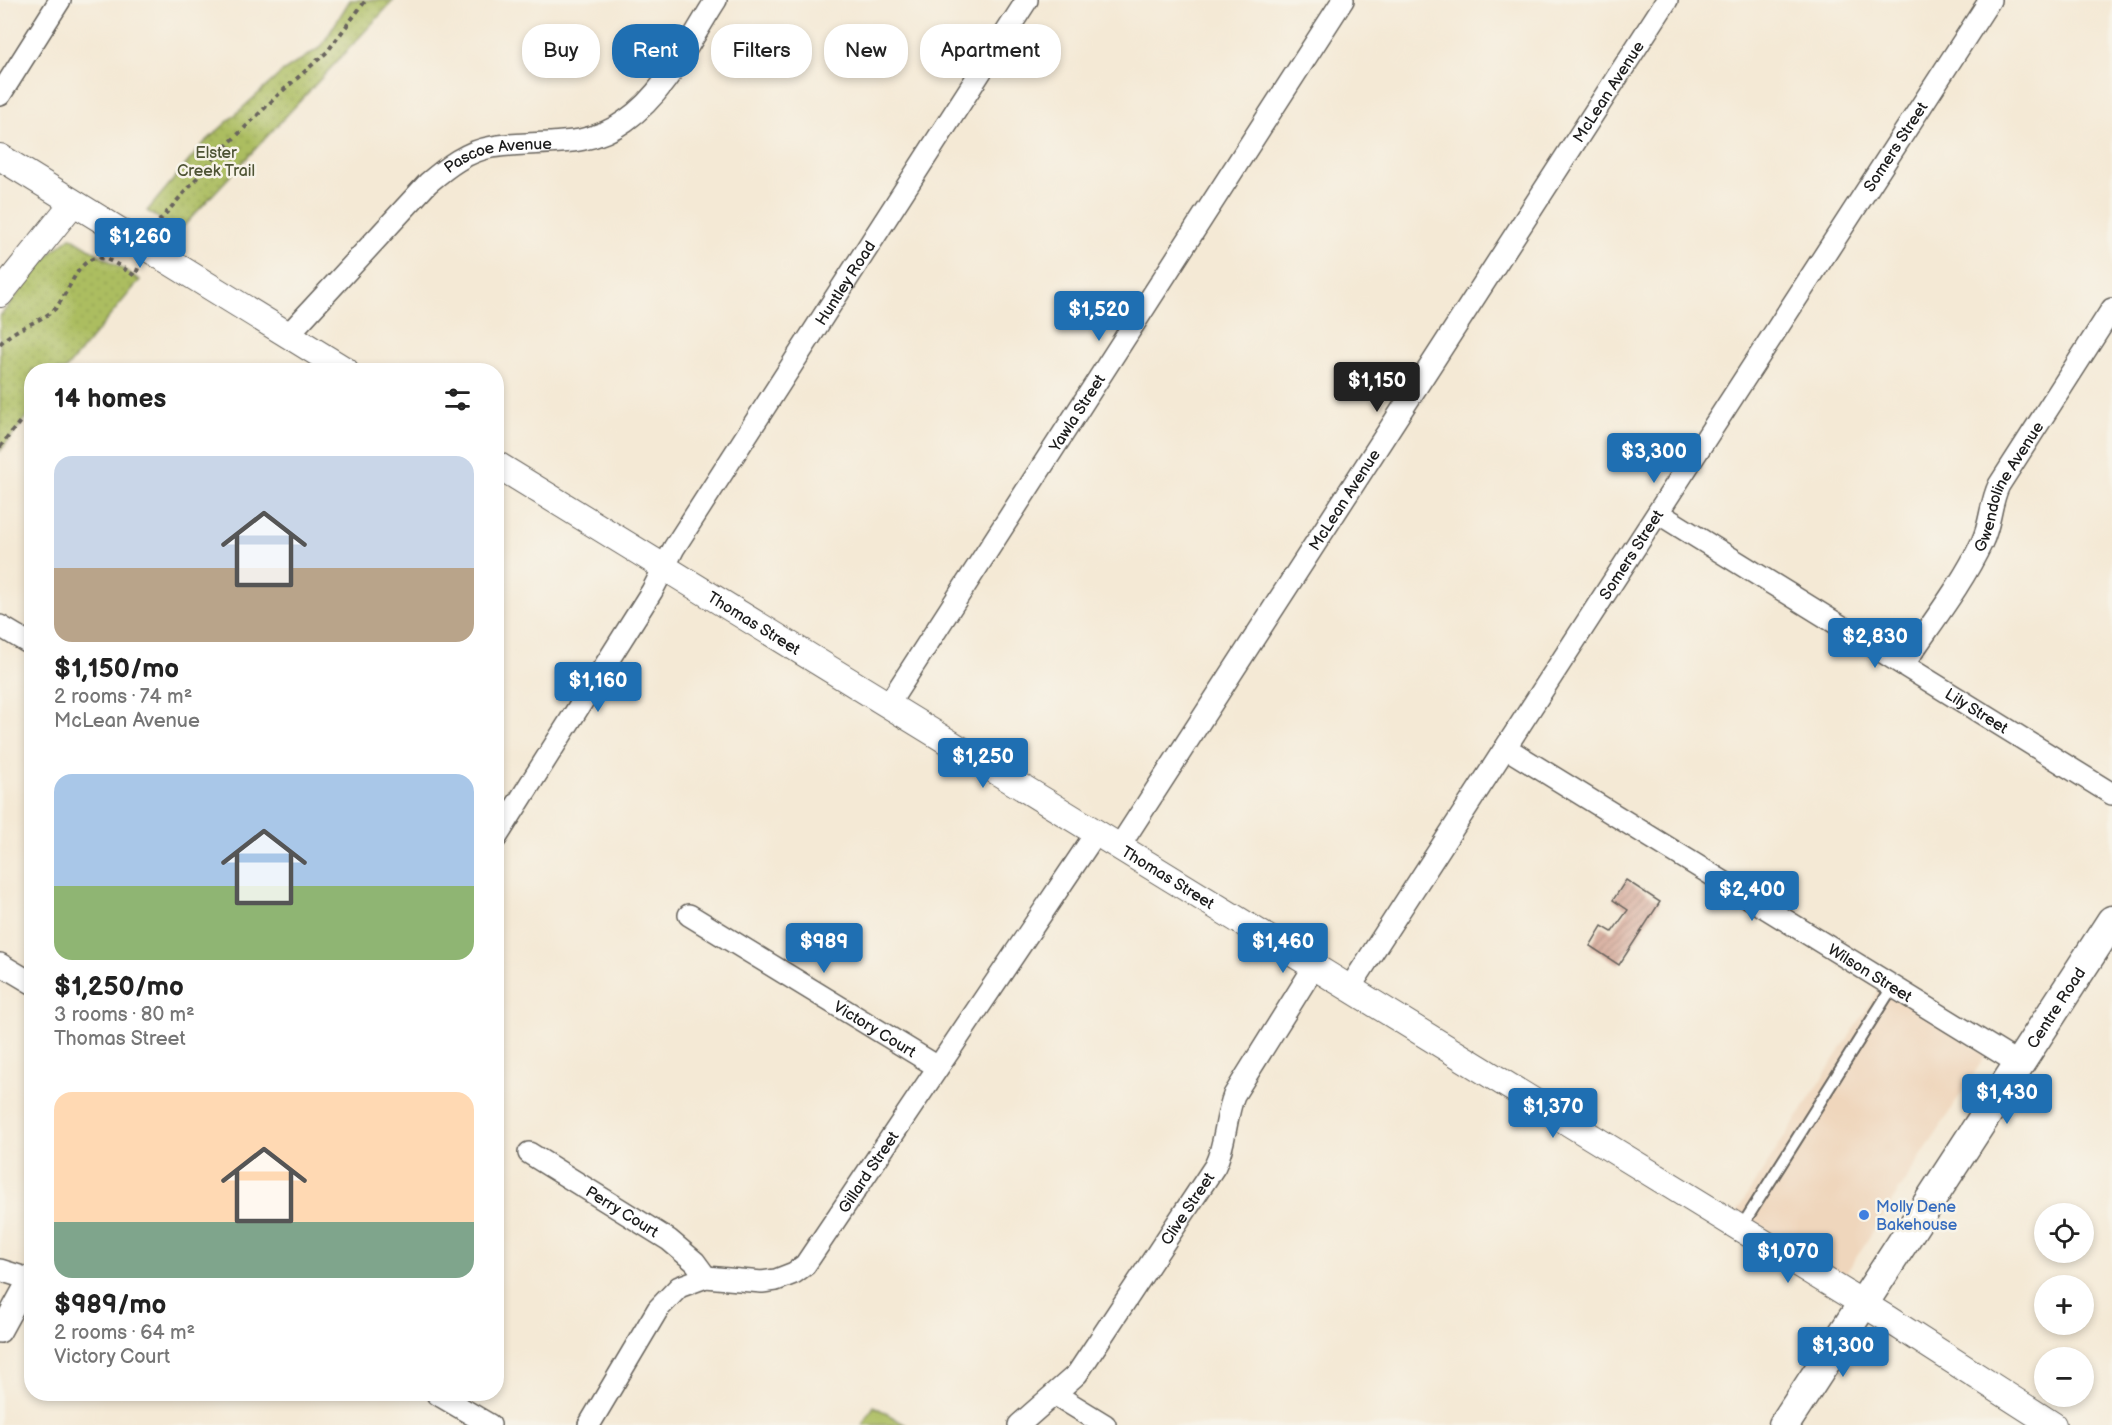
<!DOCTYPE html>
<html lang="en">
<head>
<meta charset="utf-8">
<style>
	body { margin:0; font-family:"Balsamiq Sans",sans-serif; background:#f6f6f6; color:#222; height:100vh; display:flex; flex-direction:column; font-size:22px; white-space:nowrap }
	* { box-sizing:border-box; margin:0 }
	p { font-size:20px; color:#767676 }
	.icon { flex:none; width:33px; height:33px; fill:none; stroke:currentColor; stroke-width:2; stroke-linecap:round; stroke-linejoin:round }
	.map { position:relative; flex:1; overflow:hidden }
	.side { position:absolute; left:24px; top:363px; width:480px; height:1038px; display:flex; flex-direction:column; background:#fff; border-radius:24px; box-shadow:0 3px 9px #0003 }
	.side>* { flex:none }
	.guide { position:absolute; left:522px; top:24px; width:570px; height:54px; display:flex; gap:12px }
	.tools { position:absolute; left:2034px; top:1203px; display:grid; gap:12px }
	.tools a { display:grid; place-items:center; width:60px; height:60px; border-radius:50%; background:#fff; box-shadow:0 3px 9px #0003; font-size:30px }
	.price { position:absolute; translate:-50% -51px; padding:0 14px; border-radius:6px; background:#1f6fb2; color:#fff; font-size:20px; line-height:39px; filter:drop-shadow(0 2px 3px #0008) }
	.price::after { content:''; position:absolute; left:50%; top:36px; width:18px; height:14px; margin-left:-9px; background:inherit; clip-path:polygon(0 0,100% 0,50% 100%) }
	.price.on { background:#222; color:#fff }
	ul { padding:0; list-style:none }
	li { display:grid; align-content:center; gap:12px; height:318px; padding:0 30px }
	li span { display:grid; place-items:center; height:186px; border-radius:18px; color:#555 }
	li>.icon { margin-inline-start:auto }
	span .icon { width:108px; height:108px; fill:#fffc; stroke-width:1 }
	li b { font-size:26px }
	h2 { display:flex; justify-content:space-between; align-items:center; height:72px; padding:0 30px; font-size:26px }
	.pill { padding:0 21px; border-radius:24px; background:#fff; box-shadow:0 3px 9px #0003; font-size:21px; line-height:54px }
	.pill.on { background:#1f6fb2; color:#fff }
	.map>svg:first-child { display:block }
	.built { fill:#efd6bc }
	.park { fill:url(#park-dots); stroke:#646c3e; stroke-width:1.5 }
	.garden { fill:#acbd60; stroke:#646c3e; stroke-width:1.5 }
	.building { fill:url(#building-hatch) }
	.lines { fill:none; stroke-linecap:round; stroke-linejoin:round }
	.service-casing { stroke:#68645d; stroke-width:14 }
	.minor-casing { stroke:#68645d; stroke-width:24 }
	.tertiary-casing { stroke:#68645d; stroke-width:28 }
	.secondary-casing { stroke:#68645d; stroke-width:33 }
	.path { stroke:#68645d; stroke-width:4; stroke-dasharray:4.5 4.5; stroke-linecap:butt }
	.service { stroke:#fff; stroke-width:10 }
	.minor { stroke:#fff; stroke-width:21 }
	.tertiary { stroke:#fff; stroke-width:26 }
	.secondary { stroke:#fff; stroke-width:30 }
	.shop-dot { fill:#3f7fe0; stroke:#f7f3e8; stroke-width:2 }
	.labels { text-anchor:middle; stroke-width:5; stroke-linejoin:round; paint-order:stroke }
	.street-label { font-size:16px; fill:#1c1c1c; stroke:#f7f3e8 }
	.park-label { font-size:16px; fill:#4e5434; stroke:#f7f3e8 }
	.shop-label { font-size:16px; fill:#366cbe; stroke:#f7f3e8; text-anchor:start }
</style>
</head>
<body>
<div class="map">
<svg width="2112" height="1425" viewBox="0 0 2112 1425">
	<defs>
		<pattern id="park-dots" width="8" height="8" patternUnits="userSpaceOnUse" patternTransform="scale(1.5)"><rect width="8" height="8" fill="#acbd60"/><path d="M2 2h.1M6 6h.1" fill="none" stroke="#93a253" stroke-width="1.8" stroke-linecap="round"/></pattern>
		<pattern id="building-hatch" width="6" height="6" patternUnits="userSpaceOnUse" patternTransform="scale(1.5)"><rect width="6" height="6" fill="#d4a494"/><path d="M-1 1l2-2M0 6l6-6M5 7l2-2" fill="none" stroke="#ab8578"/></pattern>
	</defs>
	<rect width="100%" height="100%" fill="#f7f3e8"/>
	<filter id="ink" filterUnits="userSpaceOnUse"><feTurbulence type="fractalNoise" baseFrequency=".0167" numOctaves="2"/><feDisplacementMap in="SourceGraphic" scale="12" xChannelSelector="R" yChannelSelector="G"/><feConvolveMatrix kernelMatrix="1 2 1 2 8 2 1 2 1" color-interpolation-filters="sRGB"/></filter>
	<filter id="wash" filterUnits="userSpaceOnUse"><feTurbulence type="fractalNoise" baseFrequency=".008" numOctaves="4" result="noise"/><feDisplacementMap in="SourceGraphic" scale="24" xChannelSelector="R" yChannelSelector="G"/><feGaussianBlur stdDeviation="1.35" result="paint"/><feColorMatrix in="noise" values="0 0 0 0 0 0 0 0 0 0 0 0 0 0 0 0 0 1.4 0 .05"/><feComposite in="paint" operator="in"/></filter>
	<g filter="url(#wash)">
		<rect width="100%" height="100%" fill="#f4e9d5"/>
		<path class="built" d="M1881 987 1986 1055 1843 1278 1737 1211Z"/>
		<path class="park" d="M350 0H394L179 231 147 211 203 144 282 72 321 47Z
			M71 237 140 280 65 370H32L31 412 0 451V316L51 253Z"/>
		<path class="garden" d="M874 1406 906 1425H862Z"/>
		<g id="blocks">
			<path class="building" d="M1626 880 1660 902 1619 965 1590 946 1602 926 1612 932 1628 910 1613 900Z"/>
		</g>
	</g>
	<g filter="url(#ink)">
		<use href="#blocks" fill-opacity="0" stroke="#68645d" stroke-width="1.5"/>
		<g class="lines">
			<g class="service-casing">
				<path id="service" d="M1740 1229 1893 986"/>
			</g>
			<g class="minor-casing">
				<g id="minor">
					<path d="M0 95 60 0"/>
					<path id="s1" d="M288 335 428 183C447 167 467 151 492 147 539 139 584 151 625 121 666 93 690 40 716 0"/>
					<path id="s2" d="M1658 513 2112 794"/>
					<path d="M0 626 32 645"/>
					<path id="s3" d="M1904 664C1930 625 1962 585 1982 542 1991 524 1990 503 1999 485L2112 309"/>
					<path id="s4" d="M888 705 1343 0"/>
					<path id="s5" d="M1506 748 2019 1064"/>
					<path id="s6" d="M496 838 652 591 674 548 1027 0"/>
					<path id="s7" d="M1119 847 1667 0"/>
					<path id="s8" d="M689 915 938 1067"/>
					<path d="M0 964 32 983"/>
					<path id="s9" d="M1349 989 1990 0"/>
					<path id="s10" d="M529 1153 669 1240 695 1262 706 1277"/>
					<path d="M0 1270 32 1280"/>
					<path d="M0 1332 29 1279"/>
					<path d="M437 1394 490 1425"/>
					<path d="M1056 1395 1105 1425"/>
					<path id="s11" d="M589 1425 658 1309 679 1287 706 1277 762 1282 776 1280 794 1273 805 1265 1096 833"/>
					<path id="s12" d="M1019 1425 1077 1374 1215 1166C1226 1144 1225 1118 1234 1095L1314 967"/>
				</g>
			</g>
			<g class="tertiary-casing">
				<g id="tertiary">
					<path d="M0 157 345 370"/>
					<path d="M0 294 73 203"/>
					<path id="s13" d="M496 464 1888 1319 2053 1425"/>
				</g>
			</g>
			<g class="secondary-casing">
				<g id="secondary">
					<path id="s14" d="M1784 1425 2112 921"/>
				</g>
			</g>
			<path class="path" d="M153 228 218 154 279 94 327 52 366 0
				M0 344C15 327 38 324 55 309 61 302 65 293 70 285 90 246 104 255 135 276L139 266
				M0 447 22 419"/>
			<use href="#service" class="service"/>
			<use href="#minor" class="minor"/>
			<use href="#tertiary" class="tertiary"/>
			<use href="#secondary" class="secondary"/>
		</g>
	</g>
	<circle class="shop-dot" cx="1864" cy="1215" r="6"/>
	<g class="labels">
		<g class="street-label">
			<text dy="6" stroke="none"><textPath href="#s7" startOffset="900">McLean Avenue</textPath></text>
			<text dy="6" stroke="none"><textPath href="#s9" startOffset="1004">Somers Street</textPath></text>
			<text dy="6" stroke="none"><textPath href="#s1" startOffset="285">Pascoe Avenue</textPath></text>
			<text dy="6" stroke="none"><textPath href="#s6" startOffset="656">Huntley Road</textPath></text>
			<text dy="6" stroke="none"><textPath href="#s4" startOffset="348">Yawla Street</textPath></text>
			<text dy="6" stroke="none"><textPath href="#s3" startOffset="207">Gwendoline Avenue</textPath></text>
			<text dy="6" stroke="none"><textPath href="#s7" startOffset="414">McLean Avenue</textPath></text>
			<text dy="6" stroke="none"><textPath href="#s9" startOffset="518">Somers Street</textPath></text>
			<text dy="6" stroke="none"><textPath href="#s13" startOffset="303">Thomas Street</textPath></text>
			<text dy="6" stroke="none"><textPath href="#s2" startOffset="375">Lily Street</textPath></text>
			<text dy="6" stroke="none"><textPath href="#s13" startOffset="789">Thomas Street</textPath></text>
			<text dy="6" stroke="none"><textPath href="#s5" startOffset="428">Wilson Street</textPath></text>
			<text dy="6" stroke="none"><textPath href="#s14" startOffset="498">Centre Road</textPath></text>
			<text dy="6" stroke="none"><textPath href="#s8" startOffset="218">Victory Court</textPath></text>
			<text dy="6" stroke="none"><textPath href="#s11" startOffset="410">Gillard Street</textPath></text>
			<text dy="6" stroke="none"><textPath href="#s12" startOffset="276">Clive Street</textPath></text>
			<text dy="6" stroke="none"><textPath href="#s10" startOffset="110">Perry Court</textPath></text>
		</g>
		<g class="park-label">
			<text x="216" y="158">Elster<tspan x="216" dy="18">Creek Trail</tspan></text>
		</g>
		<g class="shop-label">
			<text x="1876" y="1212">Molly Dene<tspan x="1876" dy="18">Bakehouse</tspan></text>
		</g>
	</g>
</svg>
<div class="tools">
<a><svg class="icon" aria-label="locate" viewBox="0 0 24 24"><circle cx="12" cy="12" r="6"/><path d="M12 2v4M12 18v4M2 12h4M18 12h4"/></svg></a>
<a>+</a>
<a>−</a>
</div>
<b class="price" style="left:140px;top:269px">$1,260</b>
<b class="price" style="left:1099px;top:342px">$1,520</b>
<b class="price on" style="left:1377px;top:413px">$1,150</b>
<b class="price" style="left:1654px;top:484px">$3,300</b>
<b class="price" style="left:1875px;top:669px">$2,830</b>
<b class="price" style="left:598px;top:713px">$1,160</b>
<b class="price" style="left:983px;top:789px">$1,250</b>
<b class="price" style="left:1752px;top:922px">$2,400</b>
<b class="price" style="left:824px;top:974px">$989</b>
<b class="price" style="left:1283px;top:974px">$1,460</b>
<b class="price" style="left:2007px;top:1125px">$1,430</b>
<b class="price" style="left:1553px;top:1139px">$1,370</b>
<b class="price" style="left:1788px;top:1284px">$1,070</b>
<b class="price" style="left:1843px;top:1378px">$1,300</b>
<div class="guide">
<a class="pill">Buy</a>
<a class="pill on">Rent</a>
<a class="pill">Filters</a>
<a class="pill">New</a>
<a class="pill">Apartment</a>
</div>
<section class="side">
<h2>14 homes<svg class="icon" aria-label="filters" viewBox="0 0 24 24"><path d="M4 7h16M4 17h16"/><circle cx="9" cy="7" r="2"/><circle cx="15" cy="17" r="2"/></svg></h2>
<ul>
<li><span style="background:linear-gradient(#c9d6e8 60%,#b9a48a 0)"><svg class="icon" aria-label="home" viewBox="0 0 24 24"><path d="M3 11l9-7 9 7M6 9v11h12V9"/></svg></span><div><b>$1,150/mo</b><p>2 rooms · 74 m²</p><p>McLean Avenue</p></div></li>
<li><span style="background:linear-gradient(#a9c7e8 60%,#8fb573 0)"><svg class="icon" aria-label="home" viewBox="0 0 24 24"><path d="M3 11l9-7 9 7M6 9v11h12V9"/></svg></span><div><b>$1,250/mo</b><p>3 rooms · 80 m²</p><p>Thomas Street</p></div></li>
<li><span style="background:linear-gradient(#ffd9b3 70%,#7fa58c 0)"><svg class="icon" aria-label="home" viewBox="0 0 24 24"><path d="M3 11l9-7 9 7M6 9v11h12V9"/></svg></span><div><b>$989/mo</b><p>2 rooms · 64 m²</p><p>Victory Court</p></div></li>
</ul>
</section>
</div>
</body>
</html>
